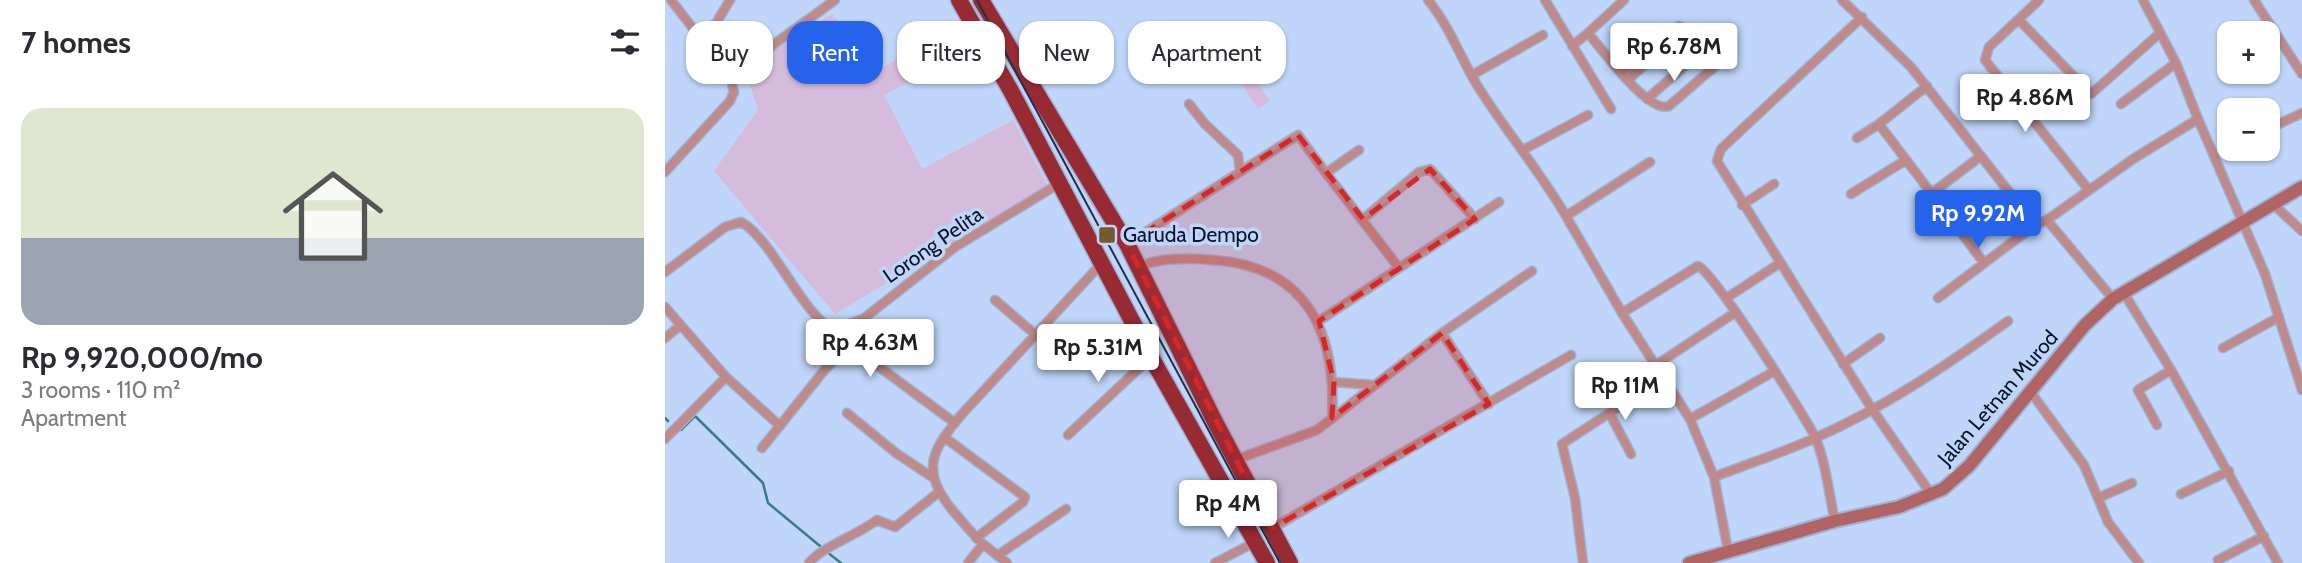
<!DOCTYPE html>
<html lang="en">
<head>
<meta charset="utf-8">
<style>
	body { margin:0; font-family:Cabin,sans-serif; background:#f7f7f7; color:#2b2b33; height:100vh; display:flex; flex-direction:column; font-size:26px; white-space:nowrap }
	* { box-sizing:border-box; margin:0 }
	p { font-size:23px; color:#7c7c81 }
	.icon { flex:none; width:38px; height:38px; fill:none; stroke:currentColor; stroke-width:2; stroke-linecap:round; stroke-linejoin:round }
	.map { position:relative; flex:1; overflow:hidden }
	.drawer { display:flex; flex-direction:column; background:#fff; width:665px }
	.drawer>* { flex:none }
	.top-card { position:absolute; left:21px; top:21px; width:665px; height:63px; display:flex; gap:14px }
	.fabs { position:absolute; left:1552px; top:21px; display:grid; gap:14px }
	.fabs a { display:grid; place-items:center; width:63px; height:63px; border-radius:14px; background:#fff; box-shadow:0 2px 5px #0004; font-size:35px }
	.price { position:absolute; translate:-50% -60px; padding:0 16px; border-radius:7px; background:#fff; color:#222; font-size:23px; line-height:46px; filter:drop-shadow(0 2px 4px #0008) }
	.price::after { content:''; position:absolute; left:50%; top:42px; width:21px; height:16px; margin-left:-10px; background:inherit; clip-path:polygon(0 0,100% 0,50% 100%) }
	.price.on { background:#2563eb; color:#fff }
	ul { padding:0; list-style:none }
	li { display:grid; align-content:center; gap:14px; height:371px; padding:0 21px }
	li+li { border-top:2px solid #e1e1e2 }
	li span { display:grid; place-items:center; height:217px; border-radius:21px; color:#555 }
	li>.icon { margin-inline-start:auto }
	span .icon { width:126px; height:126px; fill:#fffc; stroke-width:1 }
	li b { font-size:30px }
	h2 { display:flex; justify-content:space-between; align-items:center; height:84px; padding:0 21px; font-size:30px }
	.tag { padding:0 24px; border-radius:21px; background:#fff; box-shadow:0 2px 5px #0004; font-size:24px; line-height:63px }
	.tag.on { background:#2563eb; color:#fff }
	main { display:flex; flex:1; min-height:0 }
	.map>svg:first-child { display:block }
	.green { fill:#d6bcdc }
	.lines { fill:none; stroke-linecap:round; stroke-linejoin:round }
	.stream { stroke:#3a7c86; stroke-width:2.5 }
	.street-casing { stroke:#9eb2d4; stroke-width:11 }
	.secondary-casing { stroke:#9eb2d4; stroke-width:16 }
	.highway-casing { stroke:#9eb2d4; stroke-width:19 }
	.street { stroke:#bf8a89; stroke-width:8 }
	.secondary { stroke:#b06464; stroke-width:12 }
	.highway { stroke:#982a34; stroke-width:16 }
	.tram { stroke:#233047; stroke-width:2 }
	.marked { fill:#d62828; fill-opacity:0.2; stroke:#d62828; stroke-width:5; stroke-dasharray:14 9; stroke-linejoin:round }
	.poi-dot { fill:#745a2c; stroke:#bfd5f9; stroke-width:2.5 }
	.labels { text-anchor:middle; stroke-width:7; stroke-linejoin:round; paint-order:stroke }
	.poi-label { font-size:21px; fill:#081429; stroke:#bfd5f9; text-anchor:start }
	.street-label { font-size:21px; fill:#081429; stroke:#bfd5f9 }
</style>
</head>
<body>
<main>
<section class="drawer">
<h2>7 homes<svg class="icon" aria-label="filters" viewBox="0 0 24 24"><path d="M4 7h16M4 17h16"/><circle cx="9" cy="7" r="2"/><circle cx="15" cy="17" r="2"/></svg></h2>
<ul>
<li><span style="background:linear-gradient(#dfe7d0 60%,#9aa5b1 0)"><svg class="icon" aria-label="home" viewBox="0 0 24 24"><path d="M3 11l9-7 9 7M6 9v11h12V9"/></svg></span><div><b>Rp 9,920,000/mo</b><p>3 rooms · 110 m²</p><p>Apartment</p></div></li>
</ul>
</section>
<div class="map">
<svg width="1637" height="563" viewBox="0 0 1637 563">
	<rect width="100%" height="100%" fill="#bfd5f9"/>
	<path class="green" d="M167 14 216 69 291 20 303 50 219 95 257 169 348 120 383 186 170 314 49 171 93 110 80 69Z
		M586 73 605 101 593 109 575 81Z"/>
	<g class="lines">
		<path class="stream" d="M0 418 3 421
			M16 430 30 416 98 483 103 503 155 546
			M162 552 176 563"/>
		<g class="street-casing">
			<path id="street" d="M763 0C784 25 795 57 812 85 840 130 874 170 901 216
				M880 0 946 109
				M1177 0 1246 67 1370 225
				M1374 0 1324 47 1320 60 1423 189
				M1589 0 1637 74
				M1197 17 1056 149 1052 161 1207 409 1266 494
				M1354 20 1426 94 1495 33
				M923 33 959 0
				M39 43 65 0
				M907 46 923 33C937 49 983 114 1004 106L1056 61
				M957 73 1014 26 1018 28
				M807 75 878 35
				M65 76 170 0
				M963 80 1012 34
				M1262 86 1214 124 1319 263
				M982 99 1038 50
				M524 104 540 124 573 155 575 172
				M1456 104 1511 63
				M1533 119 1600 274 1637 390
				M1603 129 1637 113
				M1192 138 1214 124
				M858 150 923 115
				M985 162 901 216 957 313 1025 419 1049 477 1063 550
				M0 172 65 101 69 92 65 76 6 0
				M661 173 734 268
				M1267 193 1316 156
				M1186 194 1241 160
				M1608 204 1637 231
				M1077 205 1109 184
				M698 219 754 172 765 169 810 219
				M1382 220 1448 299
				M462 244 633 135 661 173 694 150
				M473 267C495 257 524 258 548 260 642 266 672 333 667 418
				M0 272 60 227 76 222C107 238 141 321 167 327 176 329 190 321 198 319
				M1459 293 1506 370 1613 563
				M1063 297 1115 263
				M1273 298 1370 225 1382 220 1468 159 1533 119 1511 63 1478 0
				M330 300 371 335
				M0 307 61 377 0 439
				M957 313 1033 266C1046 268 1140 416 1150 437 1161 462 1164 495 1170 521
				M654 321 834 202
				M777 333 824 404
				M0 338 15 326
				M186 346 290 423
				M1558 348 1614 317
				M1178 364 1215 338
				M991 365 1071 312
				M61 377 115 426
				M669 382 708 385
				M1365 391 1419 465 1443 522 1474 563
				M182 413 231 453 267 477
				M945 414 966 454
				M1025 419 1108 372
				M1492 425 1473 390 1506 370
				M403 435 486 357
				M279 437 360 497 358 502 311 538
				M97 448 161 368 186 346 198 319 290 247 395 183
				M570 460 652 430 777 333 867 271
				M1049 477C1082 464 1117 453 1150 438 1219 408 1282 365 1343 321
				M1516 494 1564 471
				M1433 498 1467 483
				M606 529 906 355
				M318 544 342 563
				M333 555 401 509
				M1553 560 1599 536
				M144 563C158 546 191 536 212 520L230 527 274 492
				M303 563 318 544C307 534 298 522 288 511 255 470 266 451 297 414L437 263
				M550 563 590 542
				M918 563 910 498 897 444 998 378"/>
		</g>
		<g class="secondary-casing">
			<path id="secondary" d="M1024 563 1170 521 1234 507 1278 489 1304 466 1420 325 1448 299 1637 187"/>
		</g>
		<g class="highway-casing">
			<path id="highway" d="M294 0 346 91 486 357 602 563
				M316 0 462 244 550 422 625 563"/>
		</g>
		<use href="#street" class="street"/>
		<use href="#secondary" class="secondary"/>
		<use href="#highway" class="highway"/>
		<path class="tram" d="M312 0 615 563"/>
	</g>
	<path class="marked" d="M633 135 698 219 765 169 810 219 654 321 669 382 667 418 777 333 824 404 606 529 462 244Z"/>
	<rect class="poi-dot" x="433" y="226" width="18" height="18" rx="3.5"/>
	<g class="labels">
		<g class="poi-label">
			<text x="458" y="242">Garuda Dempo</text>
		</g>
		<g class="street-label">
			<text transform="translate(268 245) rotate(-35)" y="7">Lorong Pelita</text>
			<text transform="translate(1333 398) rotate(-49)" y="7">Jalan Letnan Murod</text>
		</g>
	</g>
</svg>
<div class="fabs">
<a>+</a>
<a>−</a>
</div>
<b class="price" style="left:1009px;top:83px">Rp 6.78M</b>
<b class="price" style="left:1360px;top:134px">Rp 4.86M</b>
<b class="price on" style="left:1313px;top:250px">Rp 9.92M</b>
<b class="price" style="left:205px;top:379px">Rp 4.63M</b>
<b class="price" style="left:433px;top:384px">Rp 5.31M</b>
<b class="price" style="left:960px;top:422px">Rp 11M</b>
<b class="price" style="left:563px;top:540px">Rp 4M</b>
<div class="top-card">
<a class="tag">Buy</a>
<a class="tag on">Rent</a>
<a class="tag">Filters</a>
<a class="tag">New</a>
<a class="tag">Apartment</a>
</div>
</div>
</main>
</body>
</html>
